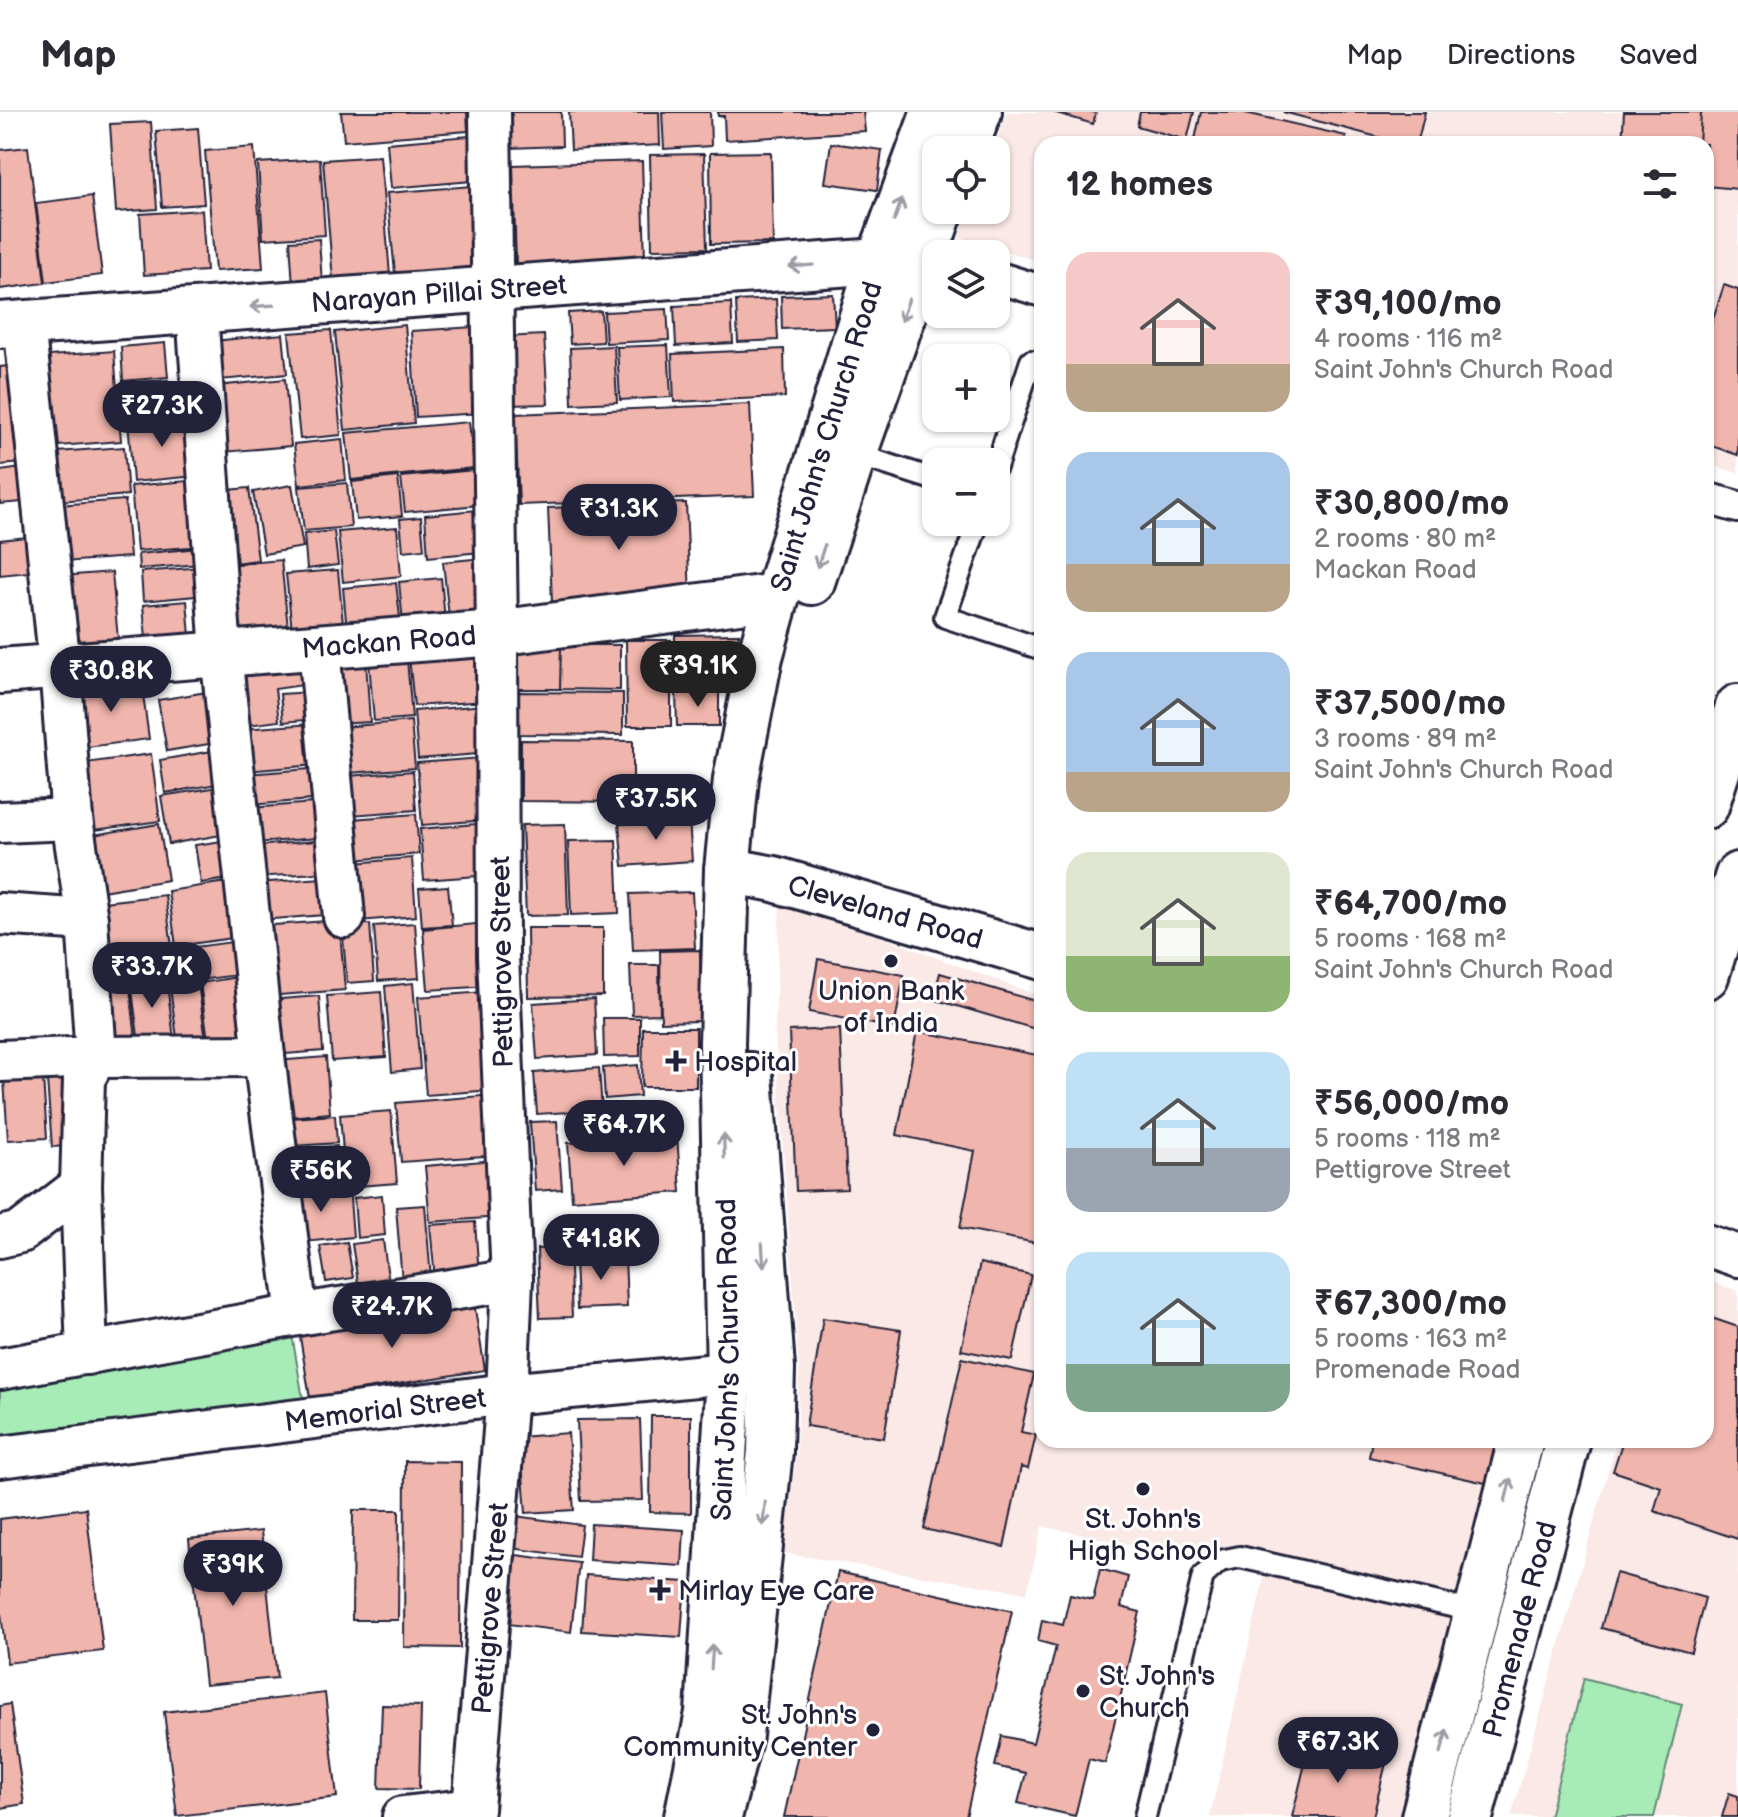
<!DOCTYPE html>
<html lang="en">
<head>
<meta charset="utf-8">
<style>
	body { margin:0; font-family:"Balsamiq Sans",sans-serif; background:#f7f7f7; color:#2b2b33; height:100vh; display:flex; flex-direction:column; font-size:30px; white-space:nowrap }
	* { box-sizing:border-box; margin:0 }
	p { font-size:26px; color:#7c7c81 }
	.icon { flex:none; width:44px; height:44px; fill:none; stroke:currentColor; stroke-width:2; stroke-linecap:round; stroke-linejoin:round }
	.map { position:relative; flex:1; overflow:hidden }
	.drawer { position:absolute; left:1034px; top:24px; width:680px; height:1312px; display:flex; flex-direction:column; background:#fff; border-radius:24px; box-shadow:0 2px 6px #0004 }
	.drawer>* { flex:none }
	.buttons { position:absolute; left:922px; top:24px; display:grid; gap:16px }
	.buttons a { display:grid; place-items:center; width:88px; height:88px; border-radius:16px; background:#fff; box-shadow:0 2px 6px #0004; font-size:40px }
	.price { position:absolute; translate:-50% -68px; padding:0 18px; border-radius:28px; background:#22223b; color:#fff; font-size:26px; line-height:52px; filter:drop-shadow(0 2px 4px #0008) }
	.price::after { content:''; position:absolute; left:50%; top:48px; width:24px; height:18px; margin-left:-12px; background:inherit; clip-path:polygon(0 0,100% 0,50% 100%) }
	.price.active { background:#222; color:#fff }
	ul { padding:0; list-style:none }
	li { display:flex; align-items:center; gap:24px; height:200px; padding:0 32px }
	li span { display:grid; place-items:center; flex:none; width:224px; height:160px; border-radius:24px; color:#555 }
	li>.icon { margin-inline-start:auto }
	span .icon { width:96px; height:96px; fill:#fffc; stroke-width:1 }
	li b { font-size:34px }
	h2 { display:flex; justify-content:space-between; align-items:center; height:96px; padding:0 32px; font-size:34px }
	header { display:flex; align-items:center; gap:48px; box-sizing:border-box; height:112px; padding:0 40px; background:#fff; border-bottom:2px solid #e1e1e2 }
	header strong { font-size:38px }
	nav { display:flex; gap:44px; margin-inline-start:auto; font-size:28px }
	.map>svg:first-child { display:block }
	.built { fill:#fae9e6 }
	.green { fill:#a7ecb7; stroke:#648779; stroke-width:2 }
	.building { fill:#f0b5ac; stroke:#22223b; stroke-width:2 }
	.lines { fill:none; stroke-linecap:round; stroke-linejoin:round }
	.service-casing { stroke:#22223b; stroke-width:26 }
	.pedestrian-casing { stroke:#22223b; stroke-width:36 }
	.minor-casing { stroke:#22223b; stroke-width:46 }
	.tertiary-casing { stroke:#22223b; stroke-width:50 }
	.secondary-casing { stroke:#22223b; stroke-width:50 }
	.service { stroke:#fff; stroke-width:20 }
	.pedestrian { stroke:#fff; stroke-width:30 }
	.minor { stroke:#fff; stroke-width:40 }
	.tertiary { stroke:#fff; stroke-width:44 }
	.secondary { stroke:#fff; stroke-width:44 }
	.oneway { stroke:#9c9ca7 }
	.poi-dot { fill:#22223b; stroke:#fff; stroke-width:3 }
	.labels { text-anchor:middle; stroke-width:6; stroke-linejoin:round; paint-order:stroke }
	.street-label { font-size:28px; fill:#22223b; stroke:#fff }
	.poi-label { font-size:28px; fill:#22223b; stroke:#fff; text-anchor:start }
</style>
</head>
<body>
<header>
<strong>Map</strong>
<nav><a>Map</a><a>Directions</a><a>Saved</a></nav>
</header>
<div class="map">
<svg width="1738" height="1705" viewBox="0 0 1738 1705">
	<rect width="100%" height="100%" fill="#fff"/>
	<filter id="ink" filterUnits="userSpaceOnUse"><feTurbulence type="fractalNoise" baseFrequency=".0125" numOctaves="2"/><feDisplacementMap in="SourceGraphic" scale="16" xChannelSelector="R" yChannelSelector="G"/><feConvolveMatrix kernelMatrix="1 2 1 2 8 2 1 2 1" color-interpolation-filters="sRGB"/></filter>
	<g filter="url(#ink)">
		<path class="built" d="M1007 0H1738V361L1706 351V32H1042V150L959 125 970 98H996V38H993Z
			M780 787 1042 885V1328H1508L1409 1705H1210L1265 1461 1042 1414 1027 1481 783 1441 797 1339 799 1257 775 921Z
			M1706 1168 1738 1179V1705H1511L1617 1328H1706Z"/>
		<path class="green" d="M290 1211 304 1293 0 1333V1262Z
			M1584 1566 1682 1592 1654 1705H1549Z"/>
		<path class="building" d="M341 0H467L468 19 344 29Z
			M508 0H561L562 34 509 36Z
			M569 0H659L660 33 571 38Z
			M662 0H710L711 34 664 37Z
			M718 0H867H863L865 19 725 28 724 4H718Z
			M1053 0H1096L1093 12Z
			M1140 0H1194L1187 28 1137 14Z
			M1201 0H1241L1346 24 1344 32H1194Z
			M1283 0H1425L1417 32H1404Z
			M1624 0H1701L1699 32H1622Z
			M1701 0H1738V77L1706 74V32H1699Z
			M151 10 157 97 116 100 110 12Z
			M198 16 204 92 162 95 156 19Z
			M469 24 472 69 391 76 387 31Z
			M831 31 882 38 877 78 825 71Z
			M28 35 45 171 0 177V38Z
			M254 35 263 156 215 159 205 39Z
			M771 40 773 131 711 132 710 41Z
			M704 42 707 136 652 137 650 43Z
			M380 44 390 163 333 168 323 48Z
			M320 47 325 123 263 127 258 51Z
			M642 49 645 148 516 152 513 53Z
			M472 74 479 155 395 161 387 81Z
			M92 84 102 163 46 170 36 91Z
			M202 98 206 159 144 163 140 102Z
			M319 127 322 171 293 174 290 129Z
			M1724 173 1738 178V343L1706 332V228Z
			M833 182 835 215 782 217 781 184Z
			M776 187 778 228 738 230 736 189Z
			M731 191 733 231 676 234 674 194Z
			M667 197 669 228 606 231 604 200Z
			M601 199 603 230 570 232 568 201Z
			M405 213 414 311 345 318 335 220Z
			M475 215 481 301 416 305 411 219Z
			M331 218 341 323 300 327 289 221Z
			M283 222 287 262 208 269 204 230Z
			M544 223 548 292 506 293 503 225Z
			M165 231 168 265 123 269 121 235Z
			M668 233 671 285 620 288 617 235Z
			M614 234 617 290 572 292 570 236Z
			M784 237 785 285 674 290 672 242Z
			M114 239 121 329 46 335 37 245Z
			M25 252 36 350 0 353V255Z
			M285 267 291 334 213 341 207 275Z
			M168 268 171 300 125 305 122 271Z
			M750 292 754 384 519 393 515 302Z
			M191 304 196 364 133 370 128 309Z
			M469 310 474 356 351 368 346 321Z
			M342 327 346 368 299 373 294 332Z
			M124 335 128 383 49 390 44 341Z
			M29 355 33 389 0 392V359Z
			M475 358 478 393 405 400 401 365Z
			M398 365 402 404 356 408 352 370Z
			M199 368 204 434 137 439 131 374Z
			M347 371 351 415 304 419 299 375Z
			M292 373 303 435 264 442 253 380Z
			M249 376 258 448 225 452 216 379Z
			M125 388 130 445 63 450 58 393Z
			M686 391 690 485 552 490 548 396Z
			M477 398 481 440 428 445 425 403Z
			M421 405 424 437 403 439 400 407Z
			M397 415 401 464 343 470 338 420Z
			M334 419 338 453 307 457 304 422Z
			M36 424 39 459 0 463V428Z
			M199 436 200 452 139 457 138 442Z
			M483 446 488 501 449 505 443 450Z
			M281 448 288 516 234 521 227 453Z
			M203 455 206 483 143 489 141 460Z
			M338 458 344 523 293 528 286 462Z
			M112 460 119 539 69 543 62 464Z
			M441 466 445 508 403 511 399 470Z
			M396 471 401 514 347 519 343 476Z
			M187 489 191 535 147 538 143 493Z
			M739 522 728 577H675V523Z
			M626 528H671V614H627Z
			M514 532 561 533 560 577H514Z
			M561 533H620V578L560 577Z
			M482 539 486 589 414 594 409 545Z
			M407 547 412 606 374 609 369 550Z
			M366 549 370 610 335 612 330 552Z
			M307 550 310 572 275 577 279 609 248 613 240 560Z
			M141 567 149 627 80 636 72 577Z
			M207 580 215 631 167 639 158 588Z
			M313 580 315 607 283 610 280 582Z
			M516 580 623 581V623L516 622Z
			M676 580H719V614H677Z
			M485 593 489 641 418 647 414 599Z
			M411 609 415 656 335 662 331 616Z
			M312 612 315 653 246 659 243 617Z
			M521 628 633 629V690L521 689Z
			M212 639 217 672 165 681 160 648Z
			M151 642 160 709 87 719 78 652Z
			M482 646 487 708 422 713 417 651Z
			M322 656 324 687 249 693 247 662Z
			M413 659 416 698 338 704 335 665Z
			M219 675 227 722 169 732 161 684Z
			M327 690 331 725 254 731 251 696Z
			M416 702 419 742 342 749 339 708Z
			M689 707 692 749 623 754 619 712Z
			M487 711 491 763 424 768 420 717Z
			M159 712 168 768 96 780 87 724Z
			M565 712 568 803 526 804 522 713Z
			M236 727 242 765 201 771 195 733Z
			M329 728 331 760 256 765 254 734Z
			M616 728 619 801 571 803 568 729Z
			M412 746 416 804 348 810 343 752Z
			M335 765 338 802 260 808 257 771Z
			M239 768 247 824 176 834 168 779Z
			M448 774 452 813 422 815 419 776Z
			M692 780 695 836 633 838 630 782Z
			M165 783 173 842 102 851 95 791Z
			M339 808 345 878 266 884 261 814Z
			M415 811 419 866 378 869 374 814Z
			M486 811 491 874 428 878 423 817Z
			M370 812 374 869 347 871 342 814Z
			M527 816H603V884L528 885Z
			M247 828 252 861 177 871 172 838Z
			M700 838 701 909 661 910 660 839Z
			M818 847 904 863 894 916 809 900Z
			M127 852 137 935 109 939 98 856Z
			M630 853H659L660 902 632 903Z
			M165 857 175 935 140 940 130 862Z
			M940 861 1042 891V919L933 887Z
			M251 863 259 921 208 928 200 871Z
			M198 871 206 929 178 933 170 876Z
			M413 871 420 957 392 960 385 874Z
			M381 880 386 945 332 949 327 884Z
			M485 880 493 978 426 983 418 885Z
			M319 884 323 939 273 943 268 888Z
			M594 887 597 943 537 947 533 891Z
			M603 906H640V944L604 945Z
			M643 916H696V975H642Z
			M840 917 847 1077 796 1079 789 919Z
			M917 919 1042 944 1041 1132 960 1116 975 1039 897 1023Z
			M326 945 330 1001 279 1006 275 949Z
			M76 953 81 1033 52 1035 46 954Z
			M638 953 640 984 605 987 603 956Z
			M599 956 602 998 537 1002 534 961Z
			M43 966 47 1026 8 1028 4 968Z
			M494 983 498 1043 401 1050 396 991Z
			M391 999 397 1071 346 1075 340 1003Z
			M335 1003 337 1031 280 1035 278 1007Z
			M557 1009 562 1077 535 1079 530 1010Z
			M677 1023 681 1080 572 1088 568 1031Z
			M337 1034 340 1066 284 1070 281 1038Z
			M495 1048 500 1105 430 1110 425 1054Z
			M349 1074 353 1125 294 1131 289 1080Z
			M382 1083 385 1123 357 1126 354 1086Z
			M425 1093 431 1167 402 1170 396 1095Z
			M475 1110 479 1163 435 1167 430 1113Z
			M383 1128 389 1173 359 1177 352 1132Z
			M347 1130 353 1166 326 1170 320 1134Z
			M569 1135 572 1205 540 1206 537 1137Z
			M625 1144 627 1195 577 1197 575 1146Z
			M980 1151 1031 1163 1012 1248 961 1238Z
			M474 1191 485 1258 310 1286 299 1219Z
			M1706 1204 1738 1215V1427L1654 1399 1661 1375 1613 1359 1623 1328H1706Z
			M823 1206 901 1218 884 1326 806 1314Z
			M962 1246 1034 1262 1021 1320 1036 1323 1028 1357 1021 1355 1004 1435 924 1417Z
			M651 1304H691V1401L650 1400Z
			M640 1307 643 1388 581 1389 577 1308Z
			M568 1321 574 1398 526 1401 520 1325Z
			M1372 1328H1499L1490 1372 1369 1345Z
			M405 1349 461 1350 460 1536 404 1535Z
			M86 1396 103 1539 7 1551 0 1493V1407Z
			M353 1398H399L398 1508H352Z
			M515 1404 582 1413 578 1445 510 1436Z
			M591 1412 684 1418 682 1454 589 1448Z
			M261 1419 277 1566 205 1573 189 1427Z
			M516 1443 579 1451 571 1520 508 1512Z
			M1100 1457 1128 1465 1121 1495 1140 1500 1105 1651 1089 1647 1075 1704 1018 1691 1026 1661 995 1654 1002 1624 1033 1631 1056 1534 1038 1529 1042 1508 1063 1513 1070 1483 1093 1488Z
			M838 1460 1012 1499 966 1705H784Z
			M1616 1461 1705 1486 1691 1540 1601 1516Z
			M586 1463 685 1470 681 1525 582 1519Z
			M325 1581 337 1685 177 1704 164 1600Z
			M10 1592 24 1692 0 1696V1594Z
			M382 1593 421 1594 419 1677 379 1676Z
			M1310 1631 1386 1651 1373 1705H1292Z
			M1729 1681 1738 1684V1705H1722Z"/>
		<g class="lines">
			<g class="service-casing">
				<path id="service" d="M854 342 936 368
					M996 355 1031 249 1042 253
					M978 410 945 505 1042 537
					M1145 1705 1203 1464 1220 1449 1240 1445 1477 1500"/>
			</g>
			<g class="pedestrian-casing">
				<path id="pedestrian" d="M996 165 1042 179
					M1706 386 1738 395"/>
			</g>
			<g class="minor-casing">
				<g id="minor">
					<path d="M197 199 221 541 264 944 297 1203"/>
					<path d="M24 211 60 555 72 707 87 808 96 945 84 967 81 1074 87 1242"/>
					<path d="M319 536 344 805"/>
					<path d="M0 710 72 707"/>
					<path d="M0 802 87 808"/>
					<path d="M0 949 96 945 264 944"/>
					<path d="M0 1125 21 1120 81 1074"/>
					<path d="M1706 1133 1738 1144"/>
					<path d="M0 1257 297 1203 512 1168"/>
					<path id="s1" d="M0 1345 507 1282 760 1258"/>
					<path id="s2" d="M403 1705 473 1697 507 1282 512 1168 498 844 497 521 490 0"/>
				</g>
			</g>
			<g class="tertiary-casing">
				<g id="tertiary">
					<path id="s3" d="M0 213 879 149"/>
					<path id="s4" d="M0 559 497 521 777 484"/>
					<path d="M1706 694 1738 595"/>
					<path id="s5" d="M727 758 774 767 1042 845"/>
					<path d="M1706 864 1738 763"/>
					<path d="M1424 1705 1521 1328"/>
					<path id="s6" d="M1470 1705 1568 1328"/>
				</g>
			</g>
			<g class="secondary-casing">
				<g id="secondary">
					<path d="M964 38 979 0"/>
					<path d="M812 470 854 342 941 98"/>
					<path id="s7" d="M687 1705 708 1601 729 1263 722 931 727 758 736 667 760 545 777 484 879 149 934 0"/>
					<path d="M719 1705 740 1623 770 1339 772 1256 750 963"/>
				</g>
			</g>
			<use href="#service" class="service"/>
			<use href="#pedestrian" class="pedestrian"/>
			<use href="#minor" class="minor"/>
			<use href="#tertiary" class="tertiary"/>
			<use href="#secondary" class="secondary"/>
		</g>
		<defs><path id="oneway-shaft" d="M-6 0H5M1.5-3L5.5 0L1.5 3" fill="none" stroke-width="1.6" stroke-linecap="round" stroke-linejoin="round" transform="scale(2)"/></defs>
		<g class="oneway">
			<use href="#oneway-shaft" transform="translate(898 98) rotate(-70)"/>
			<use href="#oneway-shaft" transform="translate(801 154) rotate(176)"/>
			<use href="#oneway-shaft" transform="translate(262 194) rotate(176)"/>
			<use href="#oneway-shaft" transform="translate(905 198) rotate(109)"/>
			<use href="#oneway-shaft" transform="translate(821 444) rotate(108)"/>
			<use href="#oneway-shaft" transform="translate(724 1034) rotate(-91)"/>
			<use href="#oneway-shaft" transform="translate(763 1143) rotate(86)"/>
			<use href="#oneway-shaft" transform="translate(1508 1378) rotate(-76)"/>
			<use href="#oneway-shaft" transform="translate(764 1402) rotate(96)"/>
			<use href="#oneway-shaft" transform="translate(712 1545) rotate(-86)"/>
			<use href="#oneway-shaft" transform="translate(1444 1629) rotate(-76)"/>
		</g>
	</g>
	<g class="poi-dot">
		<circle cx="891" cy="849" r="8"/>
		<path d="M672 937h8v8h8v8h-8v8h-8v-8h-8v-8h8z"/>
		<circle cx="1143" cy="1377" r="8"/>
		<path d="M656 1466h8v8h8v8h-8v8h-8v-8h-8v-8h8z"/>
		<circle cx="1083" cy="1579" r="8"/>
		<circle cx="873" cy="1618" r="8"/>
	</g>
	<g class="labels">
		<g class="street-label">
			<text dy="10" stroke="none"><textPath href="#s3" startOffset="440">Narayan Pillai Street</textPath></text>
			<text dy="10" stroke="none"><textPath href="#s7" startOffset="1396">Saint John's Church Road</textPath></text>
			<text dy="10" stroke="none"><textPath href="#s4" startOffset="390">Mackan Road</textPath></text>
			<text dy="10" stroke="none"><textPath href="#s5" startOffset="164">Cleveland Road</textPath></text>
			<text transform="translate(501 850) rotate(-91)" y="10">Pettigrove Street</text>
			<text dy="10" stroke="none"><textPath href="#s7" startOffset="460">Saint John's Church Road</textPath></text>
			<text dy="10" stroke="none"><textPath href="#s1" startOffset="388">Memorial Street</textPath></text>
			<text dy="10" stroke="none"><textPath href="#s2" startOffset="272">Pettigrove Street</textPath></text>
			<text dy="10" stroke="none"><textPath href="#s6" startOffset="194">Promenade Road</textPath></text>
		</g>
		<g class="poi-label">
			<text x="891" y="888" text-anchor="middle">Union Bank<tspan x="891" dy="32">of India</tspan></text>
			<text x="694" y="959">Hospital</text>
			<text x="1143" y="1416" text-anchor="middle">St. John's<tspan x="1143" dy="32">High School</tspan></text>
			<text x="678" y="1488">Mirlay Eye Care</text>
			<text x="1099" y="1573">St. John's<tspan x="1099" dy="32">Church</tspan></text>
			<text x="857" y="1612" text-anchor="end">St. John's<tspan x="857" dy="32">Community Center</tspan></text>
		</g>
	</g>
</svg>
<div class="buttons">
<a><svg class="icon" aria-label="locate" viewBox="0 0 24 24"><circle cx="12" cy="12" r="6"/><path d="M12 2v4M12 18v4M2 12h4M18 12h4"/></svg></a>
<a><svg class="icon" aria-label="layers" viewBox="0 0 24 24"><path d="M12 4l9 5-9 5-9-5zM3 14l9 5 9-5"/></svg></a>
<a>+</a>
<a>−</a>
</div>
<b class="price" style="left:162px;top:337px">₹27.3K</b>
<b class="price" style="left:619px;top:440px">₹31.3K</b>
<b class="price active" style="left:698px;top:597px">₹39.1K</b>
<b class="price" style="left:111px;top:602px">₹30.8K</b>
<b class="price" style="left:656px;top:730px">₹37.5K</b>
<b class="price" style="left:152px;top:898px">₹33.7K</b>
<b class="price" style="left:624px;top:1056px">₹64.7K</b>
<b class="price" style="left:321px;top:1102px">₹56K</b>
<b class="price" style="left:601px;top:1170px">₹41.8K</b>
<b class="price" style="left:392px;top:1238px">₹24.7K</b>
<b class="price" style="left:233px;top:1496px">₹39K</b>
<b class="price" style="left:1338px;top:1673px">₹67.3K</b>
<section class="drawer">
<h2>12 homes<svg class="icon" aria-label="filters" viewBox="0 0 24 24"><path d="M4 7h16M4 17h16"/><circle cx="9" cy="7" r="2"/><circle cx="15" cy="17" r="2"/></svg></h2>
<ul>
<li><span style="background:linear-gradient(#f6c9c9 70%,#b9a48a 0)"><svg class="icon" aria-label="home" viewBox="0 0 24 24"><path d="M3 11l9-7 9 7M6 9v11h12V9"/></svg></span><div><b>₹39,100/mo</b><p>4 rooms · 116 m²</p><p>Saint John's Church Road</p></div></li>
<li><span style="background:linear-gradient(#a9c7e8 70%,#b9a48a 0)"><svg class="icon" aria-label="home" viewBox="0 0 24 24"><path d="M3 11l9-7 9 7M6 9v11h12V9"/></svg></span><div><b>₹30,800/mo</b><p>2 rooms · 80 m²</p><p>Mackan Road</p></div></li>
<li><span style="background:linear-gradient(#a9c7e8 75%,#b9a48a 0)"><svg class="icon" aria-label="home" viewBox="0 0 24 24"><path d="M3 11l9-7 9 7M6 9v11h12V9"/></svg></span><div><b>₹37,500/mo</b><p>3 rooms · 89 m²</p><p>Saint John's Church Road</p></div></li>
<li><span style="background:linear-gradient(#dfe7d0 65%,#8fb573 0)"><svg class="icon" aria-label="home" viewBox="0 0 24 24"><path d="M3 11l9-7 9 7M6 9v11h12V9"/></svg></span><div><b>₹64,700/mo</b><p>5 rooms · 168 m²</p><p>Saint John's Church Road</p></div></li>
<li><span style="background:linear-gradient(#bfe0f5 60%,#9aa5b1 0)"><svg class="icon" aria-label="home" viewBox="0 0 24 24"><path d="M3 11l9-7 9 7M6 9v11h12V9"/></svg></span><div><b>₹56,000/mo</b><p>5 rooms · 118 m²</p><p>Pettigrove Street</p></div></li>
<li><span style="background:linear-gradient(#bfe0f5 70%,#7fa58c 0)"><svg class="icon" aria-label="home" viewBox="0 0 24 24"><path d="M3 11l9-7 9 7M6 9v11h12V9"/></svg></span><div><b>₹67,300/mo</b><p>5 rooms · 163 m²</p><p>Promenade Road</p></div></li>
</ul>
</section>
</div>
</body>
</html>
